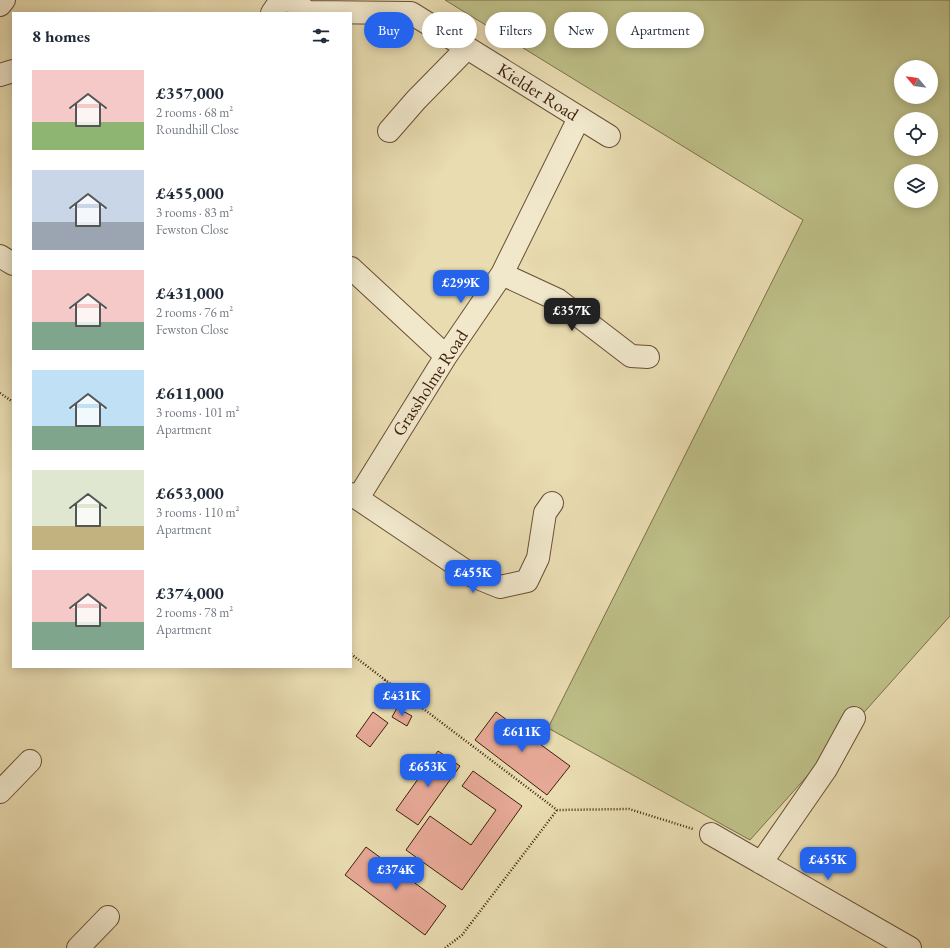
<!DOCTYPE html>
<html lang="en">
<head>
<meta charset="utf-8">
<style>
	body { margin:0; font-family:"EB Garamond",serif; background:#f2f2f3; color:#1f2937; height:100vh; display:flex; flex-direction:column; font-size:15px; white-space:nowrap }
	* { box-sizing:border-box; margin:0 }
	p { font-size:13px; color:#747a83 }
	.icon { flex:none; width:22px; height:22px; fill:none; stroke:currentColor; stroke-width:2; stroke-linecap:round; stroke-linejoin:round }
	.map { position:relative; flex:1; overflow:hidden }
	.details { position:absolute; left:12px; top:12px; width:340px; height:656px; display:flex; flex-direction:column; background:#fff; border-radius:0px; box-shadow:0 2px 10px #0003 }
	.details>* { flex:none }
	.hud { position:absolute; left:364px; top:12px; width:380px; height:36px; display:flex; gap:8px }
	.needle { width:26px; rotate:299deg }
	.controls { position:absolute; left:894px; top:60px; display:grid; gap:8px }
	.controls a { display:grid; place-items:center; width:44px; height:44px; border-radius:50%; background:#fff; box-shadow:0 2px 10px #0003; font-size:20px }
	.price { position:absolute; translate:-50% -34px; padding:0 9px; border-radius:8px; background:#2563eb; color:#fff; font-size:13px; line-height:26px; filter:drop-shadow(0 1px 2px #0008) }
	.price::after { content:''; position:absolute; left:50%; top:24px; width:12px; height:9px; margin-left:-6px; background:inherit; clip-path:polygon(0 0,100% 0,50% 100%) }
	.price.current { background:#222; color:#fff }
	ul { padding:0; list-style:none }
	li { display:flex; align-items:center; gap:12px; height:100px; padding:0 20px }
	li span { display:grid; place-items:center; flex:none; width:112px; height:80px; border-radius:0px; color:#555 }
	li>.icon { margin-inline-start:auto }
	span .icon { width:48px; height:48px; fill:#fffc; stroke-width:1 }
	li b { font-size:17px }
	h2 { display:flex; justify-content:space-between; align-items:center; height:48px; padding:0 20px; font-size:17px }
	.tag { padding:0 14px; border-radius:18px; background:#fff; box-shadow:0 2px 10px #0003; font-size:14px; line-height:36px }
	.tag.current { background:#2563eb; color:#fff }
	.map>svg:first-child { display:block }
	.green { fill:#bdbe87; stroke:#7e6f4a; fill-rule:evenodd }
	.building { fill:#e7a997; stroke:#3e200c }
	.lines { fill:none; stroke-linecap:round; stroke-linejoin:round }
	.minor-casing { stroke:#694f35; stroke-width:24 }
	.path { stroke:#3e200c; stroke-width:2.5; stroke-dasharray:1 2; stroke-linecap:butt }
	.minor { stroke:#f1e8cc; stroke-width:22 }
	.labels { text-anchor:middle; stroke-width:3.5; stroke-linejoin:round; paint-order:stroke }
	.street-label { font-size:18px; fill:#3e200c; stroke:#f1e8cc }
</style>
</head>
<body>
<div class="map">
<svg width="950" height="948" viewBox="0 0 950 948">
	<rect width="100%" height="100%" fill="#e9dcb1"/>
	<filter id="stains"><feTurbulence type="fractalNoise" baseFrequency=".005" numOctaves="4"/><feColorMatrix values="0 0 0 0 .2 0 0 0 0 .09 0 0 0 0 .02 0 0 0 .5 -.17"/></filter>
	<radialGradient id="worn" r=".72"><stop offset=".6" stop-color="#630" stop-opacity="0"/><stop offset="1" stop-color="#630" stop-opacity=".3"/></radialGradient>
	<path class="green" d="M445 0H950V616L750 840 548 728 803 220ZM901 67H931V97H901ZM901 119H931V149H901ZM901 171H931V201H901Z"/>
	<path class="building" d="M397 708 412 716 407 726 392 717Z
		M373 712 388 723 370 747 356 736Z
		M496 712 570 766 547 795 475 740Z
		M438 751 460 766 418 825 396 810Z
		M473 771 522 806 462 890 406 850 430 816 471 845 496 810 462 786Z
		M366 847 446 906 425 935 345 875Z"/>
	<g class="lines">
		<g class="minor-casing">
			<path id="minor" d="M289 0 308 12 411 13 609 136
				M0 5 4 0
				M272 13 281 0
				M0 75 13 71
				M389 131 416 100 467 48
				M0 256 13 264
				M351 268 446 356
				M502 274 558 300 631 356 648 357
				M351 494 473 576 500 587 527 581 538 558 545 513 552 503
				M358 498 446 356 502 274 579 118
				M0 792 30 761
				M711 834 910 948
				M761 863 826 769 854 718
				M78 948 108 917"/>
		</g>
		<path class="path" d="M0 393 13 402
			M351 654 557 810 629 809 693 829
			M385 680 384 685 390 683
			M445 948 462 935 557 810"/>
		<use href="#minor" class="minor"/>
	</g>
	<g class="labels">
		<g class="street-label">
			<text transform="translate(538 92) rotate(32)" y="6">Kielder Road</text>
			<text transform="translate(430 383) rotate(-57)" y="6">Grassholme Road</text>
		</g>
	</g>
	<rect width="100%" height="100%" filter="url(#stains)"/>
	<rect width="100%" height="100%" fill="url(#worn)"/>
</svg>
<div class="controls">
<a><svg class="needle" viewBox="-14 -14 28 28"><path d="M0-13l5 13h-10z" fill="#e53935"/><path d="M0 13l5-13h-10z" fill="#747a83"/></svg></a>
<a><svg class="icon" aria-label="locate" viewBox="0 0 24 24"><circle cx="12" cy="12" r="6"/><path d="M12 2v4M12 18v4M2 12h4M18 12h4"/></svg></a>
<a><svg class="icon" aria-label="layers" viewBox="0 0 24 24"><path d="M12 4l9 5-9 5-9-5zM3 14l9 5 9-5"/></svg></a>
</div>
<b class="price" style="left:461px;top:304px">£299K</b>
<b class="price current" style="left:572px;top:332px">£357K</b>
<b class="price" style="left:473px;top:594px">£455K</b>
<b class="price" style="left:402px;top:717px">£431K</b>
<b class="price" style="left:522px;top:753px">£611K</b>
<b class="price" style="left:428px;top:788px">£653K</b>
<b class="price" style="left:828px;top:881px">£455K</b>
<b class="price" style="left:396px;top:891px">£374K</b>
<div class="hud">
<a class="tag current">Buy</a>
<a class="tag">Rent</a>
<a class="tag">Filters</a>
<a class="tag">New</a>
<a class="tag">Apartment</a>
</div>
<section class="details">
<h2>8 homes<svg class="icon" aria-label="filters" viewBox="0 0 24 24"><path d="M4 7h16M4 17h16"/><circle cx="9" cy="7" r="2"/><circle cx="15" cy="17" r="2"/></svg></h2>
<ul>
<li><span style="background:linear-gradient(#f6c9c9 65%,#8fb573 0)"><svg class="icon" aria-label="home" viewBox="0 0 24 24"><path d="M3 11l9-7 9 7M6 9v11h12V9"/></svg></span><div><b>£357,000</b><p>2 rooms · 68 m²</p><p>Roundhill Close</p></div></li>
<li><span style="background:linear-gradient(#c9d6e8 65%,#9aa5b1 0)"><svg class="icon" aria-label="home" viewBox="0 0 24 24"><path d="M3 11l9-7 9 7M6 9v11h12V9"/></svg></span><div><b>£455,000</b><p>3 rooms · 83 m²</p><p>Fewston Close</p></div></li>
<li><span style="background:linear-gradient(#f6c9c9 65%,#7fa58c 0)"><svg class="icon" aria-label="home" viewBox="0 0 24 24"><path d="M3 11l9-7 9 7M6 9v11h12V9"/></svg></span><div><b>£431,000</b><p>2 rooms · 76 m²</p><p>Fewston Close</p></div></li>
<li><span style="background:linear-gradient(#bfe0f5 70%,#7fa58c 0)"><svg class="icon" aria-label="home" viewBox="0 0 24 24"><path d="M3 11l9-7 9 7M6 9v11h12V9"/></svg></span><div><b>£611,000</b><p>3 rooms · 101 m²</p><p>Apartment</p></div></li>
<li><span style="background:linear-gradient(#dfe7d0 70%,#c2b280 0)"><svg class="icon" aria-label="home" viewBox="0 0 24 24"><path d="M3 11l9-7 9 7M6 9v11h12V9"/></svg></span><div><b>£653,000</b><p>3 rooms · 110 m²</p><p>Apartment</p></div></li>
<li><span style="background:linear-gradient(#f6c9c9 65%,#7fa58c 0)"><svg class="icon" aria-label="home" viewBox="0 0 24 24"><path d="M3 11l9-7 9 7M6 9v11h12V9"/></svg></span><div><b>£374,000</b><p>2 rooms · 78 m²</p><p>Apartment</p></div></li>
</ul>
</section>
</div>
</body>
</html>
